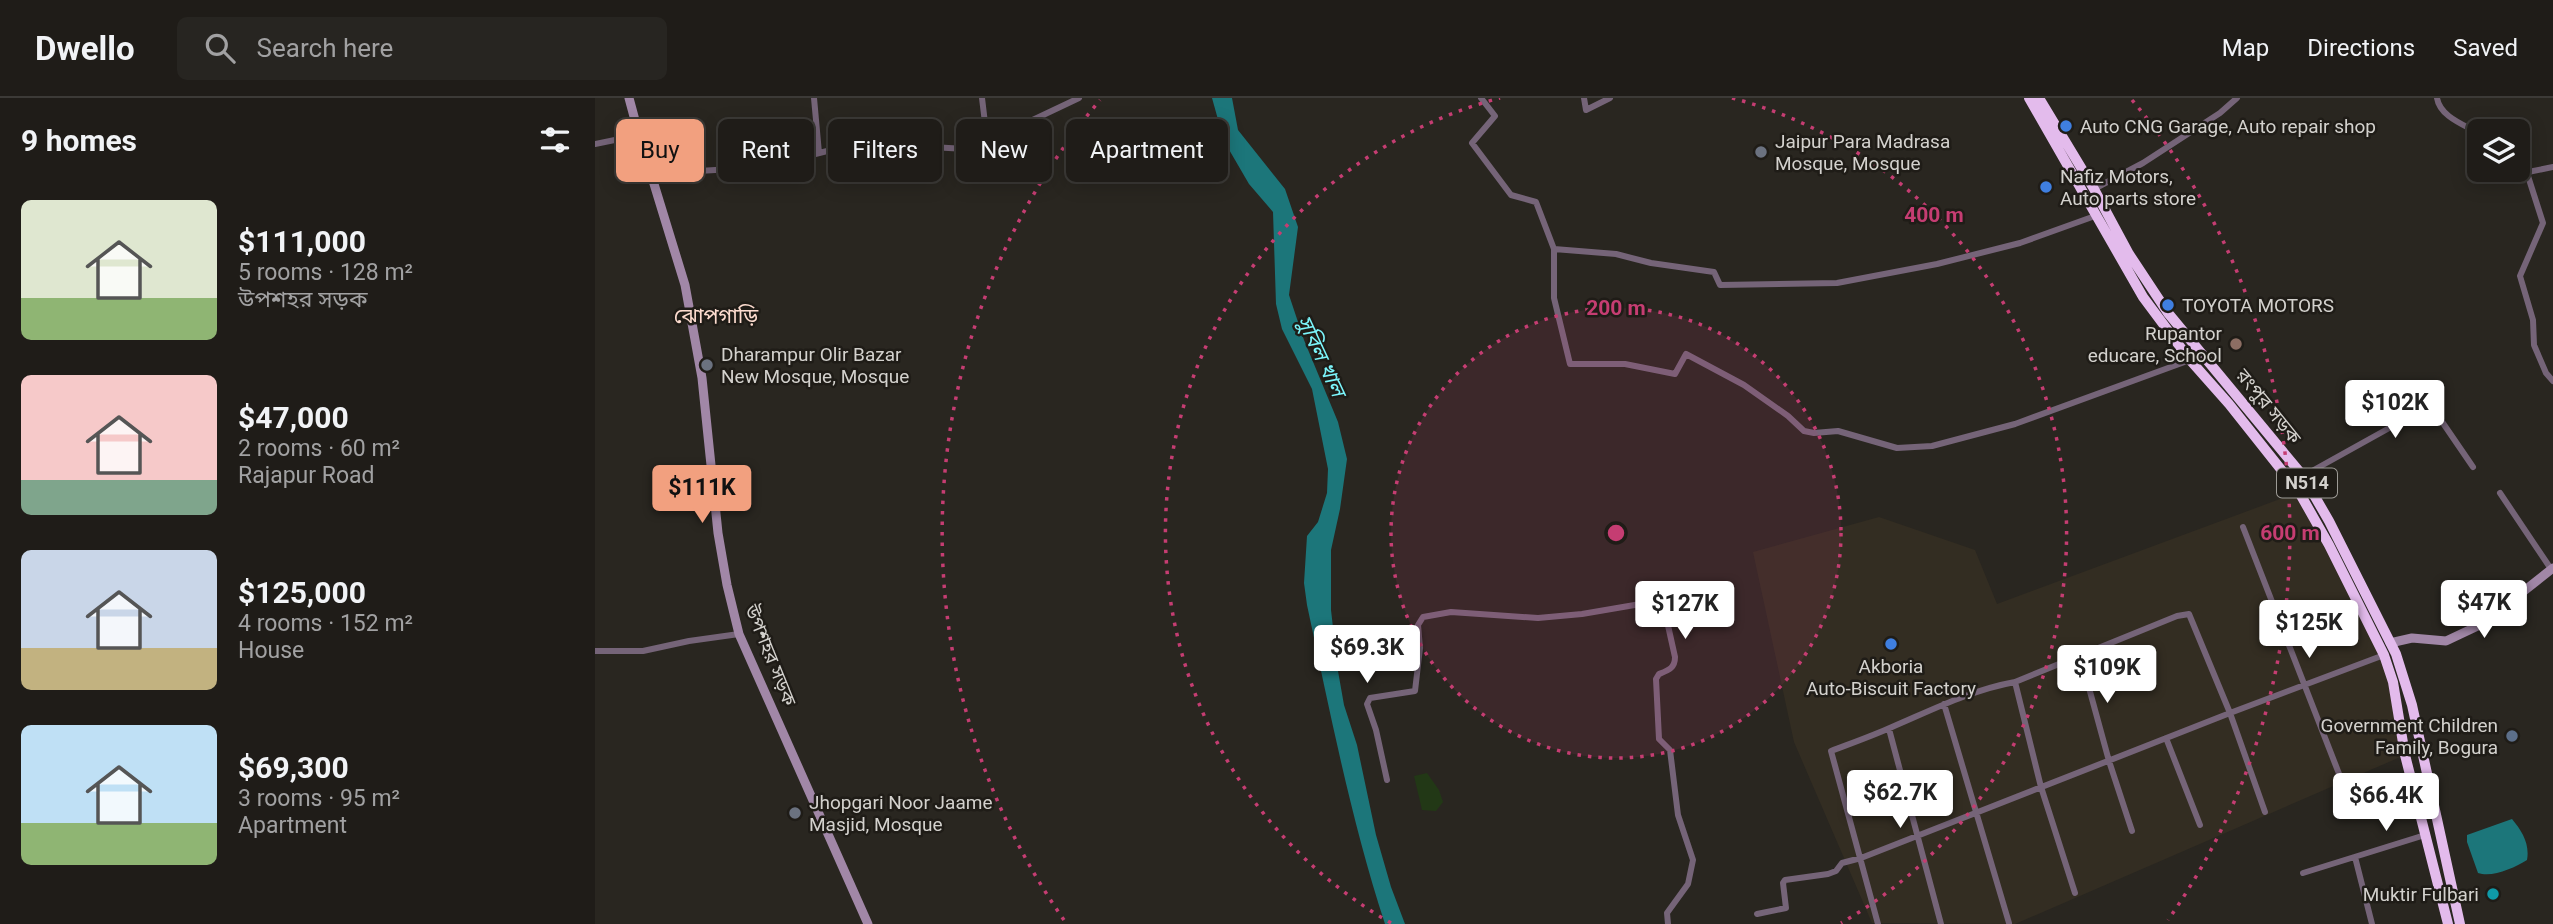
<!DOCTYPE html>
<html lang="en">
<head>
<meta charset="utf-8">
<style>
	body { margin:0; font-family:Roboto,"Noto Sans Bengali",sans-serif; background:#272521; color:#f1f3f6; height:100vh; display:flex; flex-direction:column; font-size:26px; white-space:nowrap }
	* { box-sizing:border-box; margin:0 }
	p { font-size:23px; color:#a1a1a2 }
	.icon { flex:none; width:38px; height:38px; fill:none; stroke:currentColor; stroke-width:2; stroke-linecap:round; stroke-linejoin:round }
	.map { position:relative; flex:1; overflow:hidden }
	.panel { display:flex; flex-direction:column; background:#1f1c18; width:595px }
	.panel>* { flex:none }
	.banner { position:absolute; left:21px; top:21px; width:665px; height:63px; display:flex; gap:14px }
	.fabs { position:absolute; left:1872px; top:21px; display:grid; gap:14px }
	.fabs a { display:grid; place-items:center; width:63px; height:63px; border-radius:10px; background:#1f1c18; box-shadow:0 4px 18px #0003,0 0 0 2px #3c3a37; font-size:35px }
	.price { position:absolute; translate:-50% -60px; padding:0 16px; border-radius:7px; background:#fff; color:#222; font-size:23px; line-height:46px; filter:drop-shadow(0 2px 4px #0008) }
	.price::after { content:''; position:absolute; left:50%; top:42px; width:21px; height:16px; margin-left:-10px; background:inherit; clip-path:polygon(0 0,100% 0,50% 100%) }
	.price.on { background:#f2a07f; color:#111 }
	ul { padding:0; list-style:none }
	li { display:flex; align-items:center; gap:21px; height:175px; padding:0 21px }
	li span { display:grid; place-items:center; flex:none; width:196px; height:140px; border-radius:10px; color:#555 }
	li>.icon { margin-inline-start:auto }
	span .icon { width:84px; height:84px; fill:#fffc; stroke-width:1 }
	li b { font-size:30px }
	h2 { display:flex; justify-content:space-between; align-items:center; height:84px; padding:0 21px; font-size:30px }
	.tag { padding:0 24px; border-radius:10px; background:#1f1c18; box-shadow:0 4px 18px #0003,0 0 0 2px #3c3a37; font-size:24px; line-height:63px }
	.tag.on { background:#f2a07f; color:#111 }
	header { display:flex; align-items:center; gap:42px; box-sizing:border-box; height:98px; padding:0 35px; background:#1f1c18; border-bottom:2px solid #3c3a37 }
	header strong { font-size:33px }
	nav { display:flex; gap:38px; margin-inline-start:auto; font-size:24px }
	.search { width:490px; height:63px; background:#272521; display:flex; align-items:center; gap:18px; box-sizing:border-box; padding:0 24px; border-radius:10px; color:#a1a1a2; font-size:26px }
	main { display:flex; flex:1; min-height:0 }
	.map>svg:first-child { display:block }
	.built { fill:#332d22 }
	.green { fill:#223816 }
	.water { fill:#1c767a }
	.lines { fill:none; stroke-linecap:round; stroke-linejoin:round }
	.street { stroke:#756478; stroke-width:6 }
	.secondary { stroke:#a187a7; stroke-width:9 }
	.highway { stroke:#e3bbec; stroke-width:10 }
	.ring { fill:none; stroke:#c53d72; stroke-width:3.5; stroke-dasharray:3.5 7 }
	.shop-dot { fill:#3f7fe0; stroke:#1f1c17; stroke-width:2.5 }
	.worship-dot { fill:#6b7280; stroke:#1f1c17; stroke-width:2.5 }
	.education-dot { fill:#8d6e63; stroke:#1f1c17; stroke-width:2.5 }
	.service-dot { fill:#5c6f8a; stroke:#1f1c17; stroke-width:2.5 }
	.culture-dot { fill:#0f9aa8; stroke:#1f1c17; stroke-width:2.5 }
	.labels { text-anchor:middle; stroke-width:5; stroke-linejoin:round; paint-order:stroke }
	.shield { fill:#1f1c17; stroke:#9d9b96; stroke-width:2 }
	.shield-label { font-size:18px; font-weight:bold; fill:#d3d1cd }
	.poi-label { font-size:19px; fill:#d3d1cd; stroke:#1f1c17; text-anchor:start }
	.street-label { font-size:19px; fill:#d3d1cd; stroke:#1f1c17 }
	.neighbourhood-label { font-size:21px; fill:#fddccf; stroke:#1f1c17 }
	.water-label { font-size:21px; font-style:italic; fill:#7cf6fc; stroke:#1f1c17 }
	.centre { fill:#c53d72; stroke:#1f1c17; stroke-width:3.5 }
	.ring-label { font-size:21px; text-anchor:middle; font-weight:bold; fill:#c53d72; stroke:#1f1c17; stroke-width:5; stroke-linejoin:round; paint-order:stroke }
</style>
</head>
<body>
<header>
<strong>Dwello</strong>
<div class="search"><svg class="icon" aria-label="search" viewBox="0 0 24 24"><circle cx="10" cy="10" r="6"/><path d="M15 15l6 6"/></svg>Search here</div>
<nav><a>Map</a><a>Directions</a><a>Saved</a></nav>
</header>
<main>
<section class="panel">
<h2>9 homes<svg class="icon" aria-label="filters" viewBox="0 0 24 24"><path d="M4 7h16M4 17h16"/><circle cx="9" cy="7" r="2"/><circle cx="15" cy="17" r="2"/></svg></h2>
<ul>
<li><span style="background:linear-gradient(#dfe7d0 70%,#8fb573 0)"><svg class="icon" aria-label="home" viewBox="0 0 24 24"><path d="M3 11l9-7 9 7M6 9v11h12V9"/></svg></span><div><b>$111,000</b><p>5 rooms · 128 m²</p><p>উপশহর সড়ক</p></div></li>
<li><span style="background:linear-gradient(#f6c9c9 75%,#7fa58c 0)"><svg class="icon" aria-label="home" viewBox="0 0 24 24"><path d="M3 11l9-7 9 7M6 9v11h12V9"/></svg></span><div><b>$47,000</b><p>2 rooms · 60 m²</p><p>Rajapur Road</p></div></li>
<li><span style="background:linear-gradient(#c9d6e8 70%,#c2b280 0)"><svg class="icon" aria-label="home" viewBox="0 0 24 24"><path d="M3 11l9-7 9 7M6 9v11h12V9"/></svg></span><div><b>$125,000</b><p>4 rooms · 152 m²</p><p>House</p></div></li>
<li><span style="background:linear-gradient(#bfe0f5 70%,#8fb573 0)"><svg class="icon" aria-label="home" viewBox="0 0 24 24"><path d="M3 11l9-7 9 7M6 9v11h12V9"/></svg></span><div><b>$69,300</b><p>3 rooms · 95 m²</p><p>Apartment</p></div></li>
</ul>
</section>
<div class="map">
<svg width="1958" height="826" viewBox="0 0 1958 826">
	<rect width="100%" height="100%" fill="#292620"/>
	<path class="built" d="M1704 394 1789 557 1810 657 1420 826 1277 825 1199 644 1158 454 1284 419 1380 452 1402 506Z"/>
	<path class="green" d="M832 675 844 692 848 704 841 713 827 712 819 678Z"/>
	<path class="water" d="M617 0H637L643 32 690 91 703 129 694 197 709 242 743 324 752 361 745 411 736 452V512L743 573 749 607 762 647 781 737 796 789 810 826H790C756 722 735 614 712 507L709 485 712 438 723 424 732 395 733 371 717 291 687 231 681 206 678 114 654 86 629 43Z
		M1917 721C1927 733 1935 746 1932 762 1919 770 1897 780 1883 775L1872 744V737Z"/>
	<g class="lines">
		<path class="street" d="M219 0 224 55
			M387 0 390 25 389 45
			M886 0 900 18 877 45 916 97 941 104 959 151V200L975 266H1030L1080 276 1091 256 1149 287 1193 318 1209 333 1219 335 1243 333 1302 350 1337 348 1420 326 1595 262
			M989 0 991 12 1015 0
			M1842 0C1845 19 1870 27 1885 36
			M0 46 44 37
			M1923 70 1928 75 1958 69
			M1932 75 1948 125 1925 178 1938 222 1939 247 1951 275 1958 283
			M55 76 169 69 248 49 284 46 371 51 389 45 484 0
			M1499 91 1548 65 1625 15 1642 0
			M959 151 1021 156 1056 165 1119 174 1125 187 1242 185 1342 166 1425 145 1500 118
			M1708 378 1832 309 1839 312 1878 369
			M1905 395 1956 471
			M1648 429 1755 704
			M0 553H48L94 543 144 536
			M1485 557 1514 663 1537 733
			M1420 584 1446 689 1480 795
			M1349 606 1414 825
			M1294 631 1346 826
			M1571 640 1605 727
			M792 682 781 632 772 606 775 600 820 593 825 550 823 527 828 519 856 514 943 520 987 516 1063 503 1068 505 1080 559C1080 570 1074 572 1064 576L1061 581 1064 641 1075 652 1083 717 1098 762 1093 786 1072 815 1073 826
			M1760 759 1777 826
			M1708 775 1830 737
			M1162 816 1191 810 1188 785 1190 782 1233 776 1241 773 1247 765 1266 760 1635 615 1789 557
			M1283 826 1236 653C1257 645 1277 638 1297 629 1337 612 1376 592 1420 584L1582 518 1594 516 1635 615 1670 714"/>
		<path class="secondary" d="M34 0 44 37 90 187 107 280 123 435 132 487 144 536 273 826
			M1795 545 1817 540 1851 543 1887 526 1958 470"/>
		<path class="highway" d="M1434 0 1548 199 1595 262 1634 306 1704 394 1734 447 1789 557 1798 584 1810 657 1853 826
			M1444 0 1499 91 1534 156 1573 215 1708 378 1734 423 1801 556 1817 607 1865 826"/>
	</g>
	<circle cx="1021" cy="435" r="225" fill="#c53d72" fill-opacity=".12"/>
	<g class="ring">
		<circle cx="1021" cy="435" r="225"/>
		<path d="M796 825A450 450 0 0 1 905 0M1137 0A450 450 0 0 1 1246 825"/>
		<path d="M469 822A674 674 0 0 1 505 2M1537 2A674 674 0 0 1 1573 822"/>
	</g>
	<g class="shop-dot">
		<circle cx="1471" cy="28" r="7"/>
		<circle cx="1451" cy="89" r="7"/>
		<circle cx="1573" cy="207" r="7"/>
		<circle cx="1296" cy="546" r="7"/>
	</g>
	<g class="worship-dot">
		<circle cx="1166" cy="54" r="7"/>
		<circle cx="112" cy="267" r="7"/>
		<circle cx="200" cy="715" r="7"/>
	</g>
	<circle class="education-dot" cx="1641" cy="246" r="7"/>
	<circle class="service-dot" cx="1917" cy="638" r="7"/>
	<circle class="culture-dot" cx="1898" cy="796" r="7"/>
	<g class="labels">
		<rect class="shield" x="1682" y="370.5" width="60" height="29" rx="5"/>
		<g class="shield-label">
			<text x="1712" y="391">N514</text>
		</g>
		<g class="poi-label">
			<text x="1485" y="35">Auto CNG Garage, Auto repair shop</text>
			<text x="1180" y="50">Jaipur Para Madrasa<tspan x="1180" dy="22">Mosque, Mosque</tspan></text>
			<text x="1465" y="85">Nafiz Motors,<tspan x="1465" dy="22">Auto parts store</tspan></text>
			<text x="1587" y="214">TOYOTA MOTORS</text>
			<text x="1627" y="242" text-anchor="end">Rupantor<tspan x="1627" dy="22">educare, School</tspan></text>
			<text x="126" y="263">Dharampur Olir Bazar<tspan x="126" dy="22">New Mosque, Mosque</tspan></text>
			<text x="1296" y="575" text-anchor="middle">Akboria<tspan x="1296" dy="22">Auto-Biscuit Factory</tspan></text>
			<text x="1903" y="634" text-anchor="end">Government Children<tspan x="1903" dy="22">Family, Bogura</tspan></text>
			<text x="214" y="711">Jhopgari Noor Jaame<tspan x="214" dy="22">Masjid, Mosque</tspan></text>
			<text x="1884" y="803" text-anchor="end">Muktir Fulbari</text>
		</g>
		<g class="street-label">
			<text transform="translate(1674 308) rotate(51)" y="7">রংপুর সড়ক</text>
			<text transform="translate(176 557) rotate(68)" y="7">উপশহর সড়ক</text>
		</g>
		<g class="neighbourhood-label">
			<text x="121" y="225">ঝোপগাড়ি</text>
		</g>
		<g class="water-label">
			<text transform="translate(726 258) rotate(65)" y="7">সুবিল খাল</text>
		</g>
	</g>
	<circle cx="1021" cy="435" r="10" class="centre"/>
	<g class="ring-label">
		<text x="1339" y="124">400 m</text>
		<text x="1021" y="217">200 m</text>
		<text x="1695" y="442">600 m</text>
	</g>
</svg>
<div class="fabs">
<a><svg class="icon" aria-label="layers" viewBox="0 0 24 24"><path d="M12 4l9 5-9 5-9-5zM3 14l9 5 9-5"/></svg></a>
</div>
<b class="price" style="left:1800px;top:342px">$102K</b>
<b class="price on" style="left:107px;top:427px">$111K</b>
<b class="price" style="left:1889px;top:542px">$47K</b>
<b class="price" style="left:1090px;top:543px">$127K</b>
<b class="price" style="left:1714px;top:562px">$125K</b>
<b class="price" style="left:772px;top:587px">$69.3K</b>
<b class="price" style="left:1512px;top:607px">$109K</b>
<b class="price" style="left:1305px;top:732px">$62.7K</b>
<b class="price" style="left:1791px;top:735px">$66.4K</b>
<div class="banner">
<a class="tag on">Buy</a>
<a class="tag">Rent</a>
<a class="tag">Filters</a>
<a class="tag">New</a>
<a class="tag">Apartment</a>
</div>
</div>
</main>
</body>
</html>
